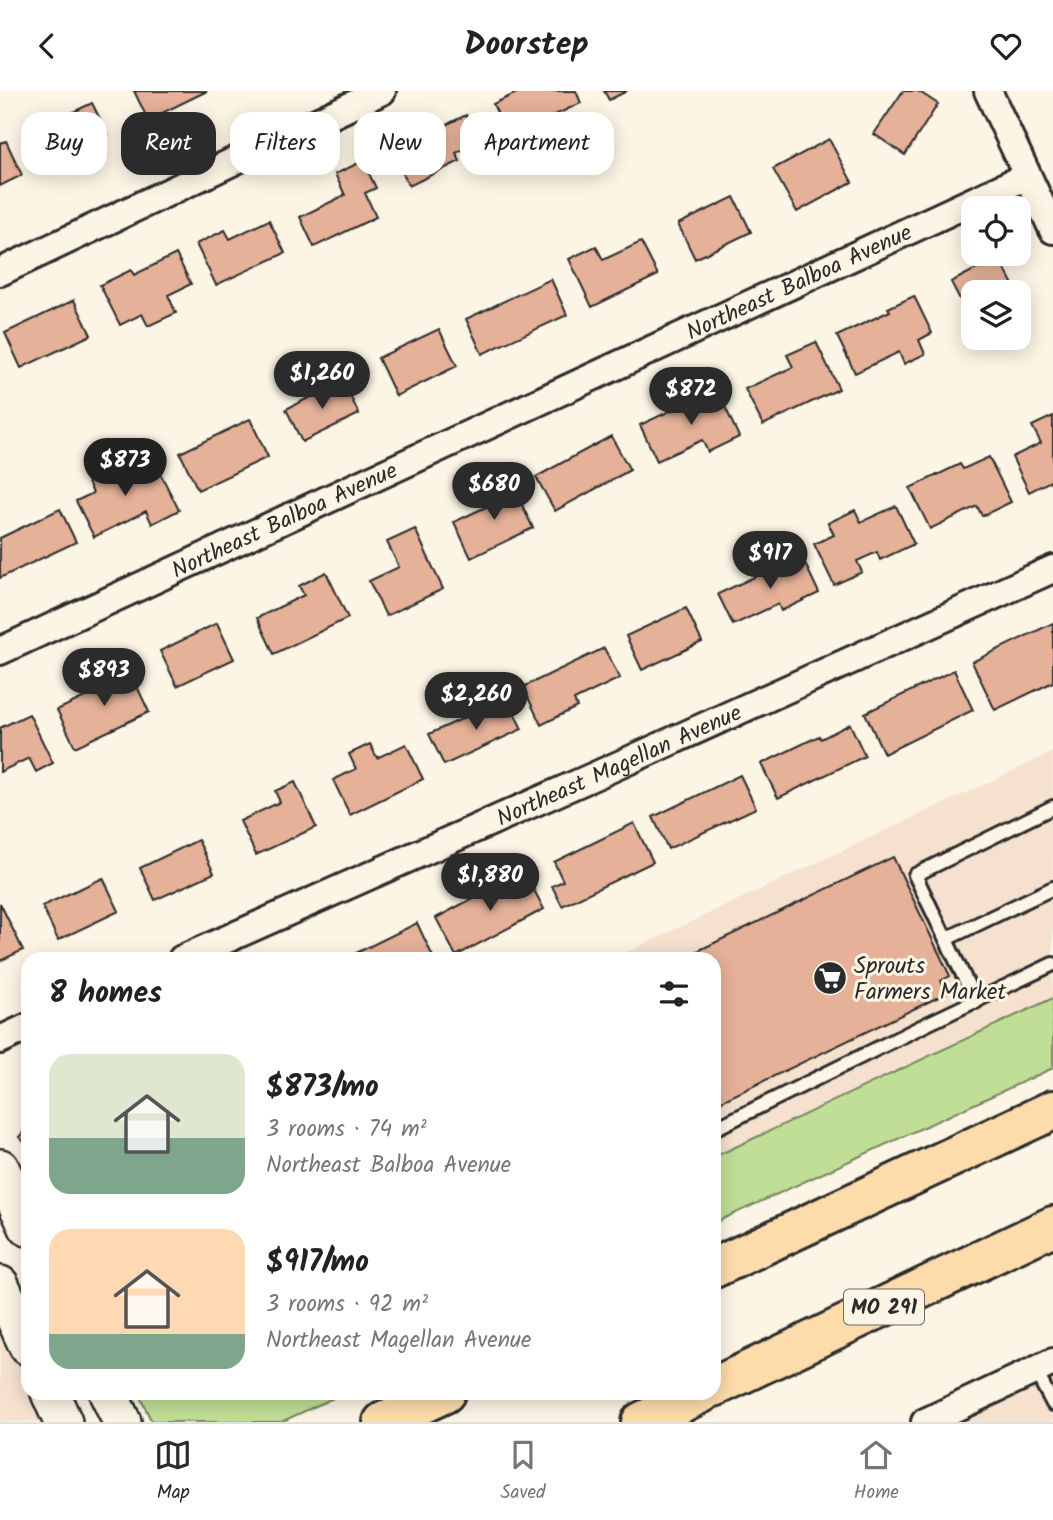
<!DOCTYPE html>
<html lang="en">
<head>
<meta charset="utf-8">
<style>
	body { margin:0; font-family:Kalam,sans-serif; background:#f6f6f6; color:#222; height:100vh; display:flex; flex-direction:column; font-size:26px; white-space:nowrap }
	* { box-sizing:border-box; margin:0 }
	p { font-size:23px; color:#767676 }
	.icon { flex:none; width:38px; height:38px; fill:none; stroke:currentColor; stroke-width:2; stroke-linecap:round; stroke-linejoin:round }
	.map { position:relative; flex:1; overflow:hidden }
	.panel { position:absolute; left:21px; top:861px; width:700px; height:448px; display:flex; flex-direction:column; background:#fff; border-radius:21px; box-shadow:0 4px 18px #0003 }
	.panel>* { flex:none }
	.hud { position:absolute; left:21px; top:21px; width:700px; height:63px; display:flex; gap:14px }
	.controls { position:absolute; left:961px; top:105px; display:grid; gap:14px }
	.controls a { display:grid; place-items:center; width:70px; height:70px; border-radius:14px; background:#fff; box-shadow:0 4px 18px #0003; font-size:35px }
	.price { position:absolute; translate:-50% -60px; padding:0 16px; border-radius:24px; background:#2b2b2b; color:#fff; font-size:23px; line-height:46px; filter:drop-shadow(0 2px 4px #0008) }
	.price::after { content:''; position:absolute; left:50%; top:42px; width:21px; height:16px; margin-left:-10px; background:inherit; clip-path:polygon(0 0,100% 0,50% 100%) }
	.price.current { background:#222; color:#fff }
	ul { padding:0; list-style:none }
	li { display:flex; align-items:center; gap:21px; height:175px; padding:0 28px }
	li span { display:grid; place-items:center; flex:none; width:196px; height:140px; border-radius:21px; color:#555 }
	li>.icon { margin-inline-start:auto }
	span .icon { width:84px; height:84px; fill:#fffc; stroke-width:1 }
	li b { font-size:30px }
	h2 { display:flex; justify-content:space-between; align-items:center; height:84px; padding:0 28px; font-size:30px }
	.pill { padding:0 24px; border-radius:21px; background:#fff; box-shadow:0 4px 18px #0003; font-size:24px; line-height:63px }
	.pill.current { background:#2b2b2b; color:#fff }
	header { display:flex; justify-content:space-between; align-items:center; height:91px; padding:0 28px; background:#fff; font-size:32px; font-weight:700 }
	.menu { display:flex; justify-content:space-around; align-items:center; height:98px; border-top:2px solid #e0e0e0; background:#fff; font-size:19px; color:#767676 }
	.menu a { display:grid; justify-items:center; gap:4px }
	.menu .current { color:#2b2b2b }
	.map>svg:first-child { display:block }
	.built { fill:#f5e1ce }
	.green { fill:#c0de96; stroke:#768460; stroke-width:2 }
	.building { fill:#e5b198; stroke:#2b2b2b; stroke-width:2 }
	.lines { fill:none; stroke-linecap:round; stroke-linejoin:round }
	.lane-casing { stroke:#2b2b2b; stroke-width:18 }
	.street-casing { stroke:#2b2b2b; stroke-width:32 }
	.secondary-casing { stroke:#2b2b2b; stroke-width:42 }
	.primary-casing { stroke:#2b2b2b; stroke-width:44 }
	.lane { stroke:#fcf5e5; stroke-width:12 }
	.street { stroke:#fcf5e5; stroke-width:26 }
	.secondary { stroke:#fcf5e5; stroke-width:37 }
	.primary { stroke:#fddcac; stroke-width:38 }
	.labels { text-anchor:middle; stroke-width:6; stroke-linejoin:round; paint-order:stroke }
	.shield { fill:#fcf5e5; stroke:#6a6863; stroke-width:2 }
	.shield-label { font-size:21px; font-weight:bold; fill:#2b2b2b }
	.street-label { font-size:23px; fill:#2b2b2b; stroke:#fcf5e5 }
	.poi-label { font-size:23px; fill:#2b2b2b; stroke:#fcf5e5; text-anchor:start }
</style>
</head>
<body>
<header><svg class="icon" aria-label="back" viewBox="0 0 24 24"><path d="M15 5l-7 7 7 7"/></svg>Doorstep<svg class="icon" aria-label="heart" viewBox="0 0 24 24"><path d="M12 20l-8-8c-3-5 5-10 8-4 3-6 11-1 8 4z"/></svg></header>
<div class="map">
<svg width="1053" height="1331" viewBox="0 0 1053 1331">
	<rect width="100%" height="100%" fill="#fcf5e5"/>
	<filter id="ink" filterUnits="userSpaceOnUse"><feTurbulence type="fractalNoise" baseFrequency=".0143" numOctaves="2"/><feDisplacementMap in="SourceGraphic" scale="14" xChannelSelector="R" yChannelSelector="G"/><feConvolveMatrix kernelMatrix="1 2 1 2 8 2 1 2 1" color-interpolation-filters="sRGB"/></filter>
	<g filter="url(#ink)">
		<path class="built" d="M1053 661V907L714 1066V868H612Z
			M0 1196 28 1258V1302H48L57 1331H0Z
			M1053 1281V1331H946Z"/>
		<path class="green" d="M1053 907V977L714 1132V1066Z
			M138 1302H344L281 1331H152Z"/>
		<path class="building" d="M134 0H207L148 29Z
			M521 0H576L581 12 508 46 493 13Z
			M604 0H627L609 9Z
			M903 0H918L938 13 905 64 874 43Z
			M92 12 108 44 51 72 35 39Z
			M466 24 479 51 456 62 460 70 409 95 392 60Z
			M829 48 852 91 797 121 773 78Z
			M6 50 22 84 0 95V52Z
			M363 70 376 97 365 102 376 126 314 156 300 126 345 104 335 83Z
			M734 106 751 141 695 168 678 133Z
			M269 129 285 162 216 194 196 153 225 139 230 148Z
			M641 151 658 184 592 216 569 168 596 155 603 169Z
			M176 163 191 193 168 204 176 222 148 235 142 223 120 234 100 194 131 179 134 184Z
			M999 166 1014 196 1003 201H973V217L966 220 951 191Z
			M551 188 567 224 482 263 466 228Z
			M914 205 932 242 919 249 925 263 904 273 899 261 855 282 837 245 890 220 888 217Z
			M74 209 91 244 21 277 5 242Z
			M439 238 457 275 396 305 378 267Z
			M816 251 839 298 763 334 745 298 793 276 787 264Z
			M343 290 359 323 302 351 286 318Z
			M717 298 739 346 708 361 702 349 657 370 640 334Z
			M1053 325V389L1029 401 1012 366 1041 352 1032 335Z
			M250 328 268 366 198 399 180 362Z
			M611 345 630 379 555 420 536 386Z
			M989 366 1011 411 982 425 977 415 930 438 910 397 960 373 963 378Z
			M107 371 118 392 155 372 179 419 152 433 146 420 94 446 76 410 93 402 84 383Z
			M512 393 533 437 471 467 454 431 488 415 484 406Z
			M896 415 914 453 880 469 877 461 857 470 862 481 834 494 814 453 834 444 828 432 855 419 861 431Z
			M60 418 76 451 0 487V447Z
			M415 438 443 498 386 525 369 490 399 476 387 451Z
			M801 464 819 502 781 520 778 513 733 534 718 503Z
			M326 481 348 527 274 563 257 527 304 504 299 495Z
			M686 517 702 551 642 579 626 545Z
			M217 532 234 568 177 595 160 560Z
			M1053 532V591L995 619 972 571Z
			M604 557 620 587 574 609 577 616 541 634 523 596Z
			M127 574 149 621 75 656 57 619 104 597 99 587Z
			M954 579 973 619 884 663 865 622Z
			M507 607 522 638 444 674 429 643Z
			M29 623 53 672 36 681 29 667 0 681V637Z
			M850 633 865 665 778 707 761 673 819 645 821 648Z
			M370 653 377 667 406 653 423 688 350 724 333 689 356 678 349 663Z
			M740 684 756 717 668 758 653 726Z
			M295 691 316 736 256 764 240 730 280 711 275 700Z
			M634 732 653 771 562 815 552 795 563 790 554 771Z
			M198 749 214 782 155 809 140 777Z
			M893 766 950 885 941 890 947 902 720 1011 714 999V868H681Z
			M524 780 544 818 456 865 436 827Z
			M103 787 119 820 58 849 42 815Z
			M0 812 23 859 0 870Z
			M417 832 434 868H344Z
			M28 1036V1055L19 1046Z"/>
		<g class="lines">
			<g class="lane-casing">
				<path id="lane" d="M946 848 1053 797
					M976 911 915 784 1053 716
					M714 1038 929 932 1053 873
					M1035 1279 1053 1313"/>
			</g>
			<g class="street-casing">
				<g id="street">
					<path d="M988 0 1053 139"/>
					<path d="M0 181 382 0"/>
					<path id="s1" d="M0 560 1027 85"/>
					<path id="s2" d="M182 868 601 682 1053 478"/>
					<path d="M0 949 28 936"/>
					<path d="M925 1331 1053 1271"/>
				</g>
			</g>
			<g class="secondary-casing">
				<path id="secondary" d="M0 1077 28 1136
					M0 1194 28 1255
					M50 1302 63 1331
					M108 1302 122 1331"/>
			</g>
			<g class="primary-casing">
				<path id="primary" d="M714 1177 1053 1019
					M714 1296 1053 1135
					M383 1331 445 1302
					M641 1331 702 1302"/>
			</g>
			<use href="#lane" class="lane"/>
			<use href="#street" class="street"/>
			<use href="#secondary" class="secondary"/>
			<use href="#primary" class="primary"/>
		</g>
	</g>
	<defs>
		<g id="supermarket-disc" transform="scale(1.75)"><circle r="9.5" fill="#2b2b2b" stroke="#fcf5e5"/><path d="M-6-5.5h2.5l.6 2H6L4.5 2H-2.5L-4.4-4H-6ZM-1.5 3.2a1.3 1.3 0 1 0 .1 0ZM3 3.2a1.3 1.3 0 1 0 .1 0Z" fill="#fff"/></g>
	</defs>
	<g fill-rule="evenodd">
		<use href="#supermarket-disc" x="830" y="887"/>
	</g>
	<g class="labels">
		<rect class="shield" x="844" y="1198.5" width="80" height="35" rx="5"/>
		<g class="shield-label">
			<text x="884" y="1223">MO 291</text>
		</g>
		<g class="street-label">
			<text dy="8" stroke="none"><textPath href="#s1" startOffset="880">Northeast Balboa Avenue</textPath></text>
			<text dy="8" stroke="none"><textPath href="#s1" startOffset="313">Northeast Balboa Avenue</textPath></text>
			<text dy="8" stroke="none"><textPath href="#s2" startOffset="478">Northeast Magellan Avenue</textPath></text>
		</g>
		<g class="poi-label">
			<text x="854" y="882">Sprouts<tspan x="854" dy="26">Farmers Market</tspan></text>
		</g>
	</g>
</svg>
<div class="controls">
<a><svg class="icon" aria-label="locate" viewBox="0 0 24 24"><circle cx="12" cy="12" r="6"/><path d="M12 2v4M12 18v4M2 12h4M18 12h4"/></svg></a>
<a><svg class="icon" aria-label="layers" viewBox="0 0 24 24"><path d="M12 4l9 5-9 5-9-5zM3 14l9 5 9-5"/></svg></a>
</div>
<b class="price" style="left:322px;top:320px">$1,260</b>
<b class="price" style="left:691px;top:336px">$872</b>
<b class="price current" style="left:125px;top:407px">$873</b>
<b class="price" style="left:494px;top:431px">$680</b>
<b class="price" style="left:770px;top:500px">$917</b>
<b class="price" style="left:104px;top:617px">$893</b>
<b class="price" style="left:476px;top:641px">$2,260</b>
<b class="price" style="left:490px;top:822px">$1,880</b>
<div class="hud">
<a class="pill">Buy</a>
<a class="pill current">Rent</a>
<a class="pill">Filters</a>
<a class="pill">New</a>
<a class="pill">Apartment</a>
</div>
<section class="panel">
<h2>8 homes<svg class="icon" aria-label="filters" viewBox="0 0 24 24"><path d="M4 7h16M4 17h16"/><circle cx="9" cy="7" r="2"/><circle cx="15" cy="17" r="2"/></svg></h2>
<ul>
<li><span style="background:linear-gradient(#dfe7d0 60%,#7fa58c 0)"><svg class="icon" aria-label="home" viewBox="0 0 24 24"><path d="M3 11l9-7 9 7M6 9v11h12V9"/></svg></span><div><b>$873/mo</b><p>3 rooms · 74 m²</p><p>Northeast Balboa Avenue</p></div></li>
<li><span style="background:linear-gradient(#ffd9b3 75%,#7fa58c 0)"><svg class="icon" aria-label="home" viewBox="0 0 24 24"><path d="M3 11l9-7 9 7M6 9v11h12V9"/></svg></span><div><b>$917/mo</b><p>3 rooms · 92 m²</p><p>Northeast Magellan Avenue</p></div></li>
</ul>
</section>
</div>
<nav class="menu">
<a class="current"><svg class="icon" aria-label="map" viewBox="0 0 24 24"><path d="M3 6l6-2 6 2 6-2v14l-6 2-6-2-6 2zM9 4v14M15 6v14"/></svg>Map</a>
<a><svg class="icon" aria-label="saved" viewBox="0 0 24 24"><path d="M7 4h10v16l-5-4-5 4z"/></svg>Saved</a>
<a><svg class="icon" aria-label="home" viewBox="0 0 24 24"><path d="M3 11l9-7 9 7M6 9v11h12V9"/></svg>Home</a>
</nav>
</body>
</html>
